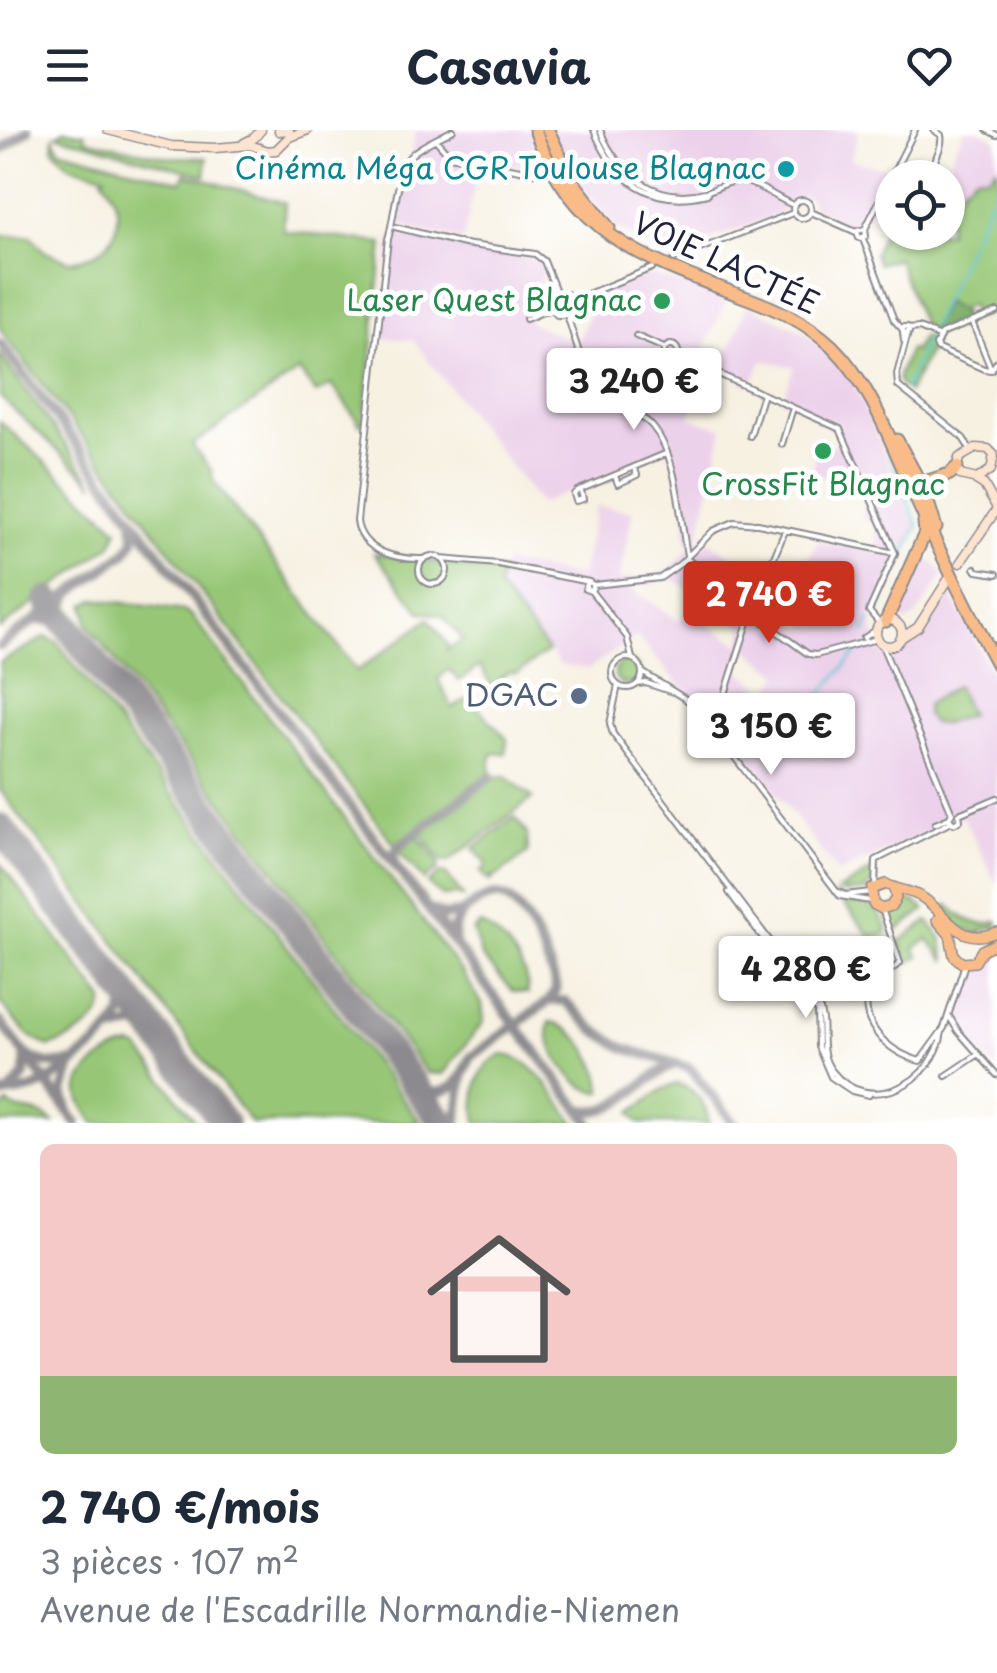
<!DOCTYPE html>
<html lang="fr">
<head>
<meta charset="utf-8">
<style>
	body { margin:0; font-family:"Playpen Sans",sans-serif; background:#f6f6f7; color:#1f2937; height:100vh; display:flex; flex-direction:column; font-size:38px; white-space:nowrap }
	* { box-sizing:border-box; margin:0 }
	p { font-size:32px; color:#747a83 }
	.icon { flex:none; width:55px; height:55px; fill:none; stroke:currentColor; stroke-width:2; stroke-linecap:round; stroke-linejoin:round }
	.map { position:relative; height:993px; overflow:hidden }
	.side { display:flex; flex-direction:column; background:#fff; flex:1 }
	.side>* { flex:none }
	.controls { position:absolute; left:875px; top:30px; display:grid; gap:20px }
	.controls a { display:grid; place-items:center; width:90px; height:90px; border-radius:50%; background:#fff; box-shadow:0 2px 8px #0004; font-size:50px }
	.price { position:absolute; translate:-50% -85px; padding:0 22px; border-radius:10px; background:#fff; color:#222; font-size:32px; line-height:65px; filter:drop-shadow(0 2px 5px #0008) }
	.price::after { content:''; position:absolute; left:50%; top:60px; width:30px; height:22px; margin-left:-15px; background:inherit; clip-path:polygon(0 0,100% 0,50% 100%) }
	.price.on { background:#c8321e; color:#fff }
	ul { padding:0; list-style:none }
	li { display:grid; align-content:center; gap:20px; height:530px; padding:0 40px }
	li span { display:grid; place-items:center; height:310px; border-radius:15px; color:#555 }
	li>.icon { margin-inline-start:auto }
	span .icon { width:180px; height:180px; fill:#fffc; stroke-width:1 }
	li b { font-size:42px }
	header { display:flex; justify-content:space-between; align-items:center; height:130px; padding:0 40px; background:#fff; font-size:45px; font-weight:700 }
	.map>svg:first-child { display:block }
	.built { fill:#ecd1ea; fill-rule:evenodd }
	.green { fill:#97c776; stroke:#5c7458; stroke-width:2.5 }
	.forest { fill:#79ac67; stroke:#4e6751; stroke-width:2.5 }
	.lines { fill:none; stroke-linecap:round; stroke-linejoin:round }
	.stream { stroke:#5bc6d4; stroke-width:2.5 }
	.taxiway { stroke:#8c8a8e; stroke-width:10 }
	.runway { stroke:#8c8a8e; stroke-width:28 }
	.street-casing { stroke:#8c8a8e; stroke-width:8 }
	.secondary-casing { stroke:#8c8a8e; stroke-width:11 }
	.primary-casing { stroke:#8c8a8e; stroke-width:12 }
	.highway-casing { stroke:#8c8a8e; stroke-width:15 }
	.street { stroke:#fff; stroke-width:4 }
	.secondary { stroke:#fde4d0; stroke-width:8 }
	.primary { stroke:#f9bc89; stroke-width:9 }
	.highway { stroke:#f9bc89; stroke-width:11 }
	.culture-dot { fill:#0f9aa8; stroke:#fff; stroke-width:4 }
	.leisure-dot { fill:#2e9e5b; stroke:#fff; stroke-width:4 }
	.service-dot { fill:#5c6f8a; stroke:#fff; stroke-width:4 }
	.labels { text-anchor:middle; stroke-width:10; stroke-linejoin:round; paint-order:stroke }
	.culture-label { font-size:30px; fill:#0d838f; stroke:#fff; text-anchor:end }
	.street-label { font-size:30px; fill:#22223b; stroke:#fff }
	.leisure-label { font-size:30px; fill:#27864d; stroke:#fff; text-anchor:end }
	.service-label { font-size:30px; fill:#4e5e75; stroke:#fff; text-anchor:end }
</style>
</head>
<body>
<header><svg class="icon" aria-label="menu" viewBox="0 0 24 24"><path d="M4 6h16M4 12h16M4 18h16"/></svg>Casavia<svg class="icon" aria-label="heart" viewBox="0 0 24 24"><path d="M12 20l-8-8c-3-5 5-10 8-4 3-6 11-1 8 4z"/></svg></header>
<div class="map">
<svg width="997" height="993" viewBox="0 0 997 993">
	<rect width="100%" height="100%" fill="#fff"/>
	<filter id="ink" filterUnits="userSpaceOnUse"><feTurbulence type="fractalNoise" baseFrequency=".01" numOctaves="2"/><feDisplacementMap in="SourceGraphic" scale="20" xChannelSelector="R" yChannelSelector="G"/><feConvolveMatrix kernelMatrix="1 2 1 2 8 2 1 2 1" color-interpolation-filters="sRGB"/></filter>
	<filter id="wash" filterUnits="userSpaceOnUse"><feTurbulence type="fractalNoise" baseFrequency=".0048" numOctaves="4" result="noise"/><feDisplacementMap in="SourceGraphic" scale="40" xChannelSelector="R" yChannelSelector="G"/><feGaussianBlur stdDeviation="2.25" result="paint"/><feColorMatrix in="noise" values="0 0 0 0 0 0 0 0 0 0 0 0 0 0 0 0 0 1.4 0 .05"/><feComposite in="paint" operator="in"/></filter>
	<g filter="url(#wash)">
		<rect width="100%" height="100%" fill="#f7f1e2"/>
		<path class="built" d="M416 0H858L851 30 892 39 863 94 850 96 816 79 810 69 803 65 792 70 786 80 666 128 614 96 571 45 480 31 463 110 418 101 397 93Z
			M964 0H979L997 10V38L988 46 976 45 960 60 949 32Z
			M397 104 539 130 544 141 528 181 530 193 571 210 580 206 599 163 646 144 728 167 700 229 708 234 690 288 723 298 698 411 703 415 708 410 763 448 750 469 766 489 781 501 788 490 804 497 809 490 819 495 831 472 771 441 777 426 803 440 818 412 877 423 876 393 864 391 863 385 864 375 871 372 868 363 841 360 842 351 811 344 819 313 836 316 841 295 782 270 794 237 762 230 751 256 721 240 748 175 804 202 839 233 853 251 915 395V404L898 429 873 482 872 494 882 525 902 517 907 508 923 501 949 462 997 552V754L963 687 838 743 769 653 636 506 589 539 560 535 498 457 505 432 581 447 596 376 633 381 619 450 657 446 669 440 690 418 686 407 685 372 674 338 667 320 540 374 413 210 382 208 390 113 392 106ZM670 447 744 498 740 515 687 480 679 491 628 457 650 455ZM745 517 781 545 768 563 739 539Z
			M925 430 935 433 943 446 916 486 906 493 895 479 918 434Z
			M997 822V940L961 901 955 889 962 867 975 844Z"/>
		<path class="green" d="M64 0 85 3V9L166 27 207 28 205 46 57 5Z
			M54 8 59 19 181 52 185 44 199 48 285 73 283 101 383 113 364 293 360 294 332 255 316 263 299 241 192 315 211 340 213 350 357 541 429 489 448 515 447 520 463 510 442 485 421 482 374 423 502 441 498 457 548 521 518 543H507L500 549 499 564H496L480 536 459 551 449 539 438 549 452 578 469 568 507 609 506 623 492 624 490 642 399 713 394 714 0 199V106H31L45 122 70 131C118 125 131 85 103 48L105 45 69 35 53 18Z
			M997 37V179L976 188 970 175 961 178 965 191 936 202 923 197 897 128 878 134 874 124 882 104 892 98V102H948V76L954 73 960 60 976 45 988 46Z
			M923 206 930 208 932 215 908 262 899 254 898 246 909 219 914 221Z
			M0 225 95 355 0 267Z
			M0 291 118 399 112 414 0 499Z
			M95 469 184 481 192 486 464 845 482 874 484 891 443 944 427 943 88 495 85 475Z
			M46 507 57 512 421 993H251L0 660V532Z
			M615 543a12 12 0 1 1 24 0a12 12 0 1 1-24 0Z
			M956 556 970 585 943 594 932 593 926 585 927 574Z
			M505 646 533 668 448 732 441 731 420 703 494 647Z
			M515 687 527 704 528 723 490 751 491 747 486 749 481 742 486 737V732L473 719Z
			M417 706 438 733V739L424 750 399 722Z
			M0 733 104 870C103 895 70 910 49 917L28 905 0 873Z
			M873 740 874 751 866 761 845 763 839 760Z
			M440 743 446 744 464 768 458 765 442 766 428 754Z
			M835 763C856 783 875 761 887 800L885 804 871 807Z
			M906 770 915 772 925 780 894 803 887 782Z
			M948 775C961 788 978 799 997 791V797L980 801 983 805 961 798 943 779Z
			M928 791 941 807 946 831 928 809 914 819 919 826 909 833 899 812Z
			M480 794C504 806 528 835 528 863L513 861 482 827 473 801Z
			M889 810 891 815 831 861 826 858Z
			M550 892C577 896 603 936 602 962 576 964 541 916 550 892Z
			M131 916 139 918 197 993H94C89 984 80 974 79 963 77 941 112 919 131 916Z
			M502 925C534 926 557 969 575 993H477C473 966 474 937 502 925Z
			M677 954C696 958 707 975 709 993H639L631 983 663 959Z
			M8 974C23 986 37 976 54 993H0V980Z"/>
		<path class="forest" d="M945 172 962 183 965 191 936 202 930 200Z"/>
		<g class="lines">
			<path class="stream" d="M931 198 997 54
				M905 259 927 207
				M875 485 918 396 882 307
				M865 503 869 490
				M783 607 795 588 814 572 861 518"/>
			<path class="taxiway" d="M0 21 28 0
				M0 213 590 993
				M37 490 64 492 65 475 71 463
				M0 516 125 423 134 410 133 390
				M395 735 393 726 398 717 491 646
				M431 780 445 786 463 782 454 797 455 814
				M550 871H565L595 900 624 918 690 938 734 993
				M0 891 77 993
				M113 901 135 895 157 904
				M20 918C34 933 50 937 69 932
				M414 955C432 967 451 964 462 945
				M11 961 25 944V929
				M1 965C11 963 22 962 32 959 53 952 114 905 122 884 126 874 124 864 119 854
				M580 978C613 993 646 944 676 934
				M70 984 63 962 71 936
				M457 993 463 944 471 927 549 871 556 859C553 838 524 769 499 766 486 765 473 775 463 782"/>
			<path class="runway" d="M48 470 443 993
				M0 697 224 993"/>
		</g>
	</g>
	<g filter="url(#ink)">
		<g class="lines">
			<g class="street-casing">
				<path id="street" d="M594 0C614 50 652 78 707 64
					M600 0C617 43 656 75 705 62 717 59 730 49 743 51 756 53 779 69 793 75
					M934 0 941 5C944 21 929 30 935 48
					M987 0 997 5
					M436 10 450 26 535 43
					M793 79a9 9 0 1 1 18 0a9 9 0 1 1-18 0Z
					M811 82 856 102
					M395 97 464 114 535 124 544 131 557 164
					M865 99 857 101 859 108 866 106 865 99 915 0
					M863 109 894 190 902 199
					M674 129 793 83
					M573 170 652 138
					M551 179V170L557 164H567L573 170
					M551 179 557 185H567
					M567 185C576 211 584 251 606 269 620 280 640 282 652 296 680 329 679 390 688 430L737 464 757 487 808 524 816 525 877 509
					M567 185 573 179V170
					M526 189 550 179
					M972 192 991 239
					M909 199 919 198 940 207
					M903 203V197H908L909 202 903 203 904 211
					M908 203 897 244 898 256 963 308 970 319
					M636 206 664 218
					M940 207 936 215 938 219 984 239 991 240 997 232
					M940 207 941 204 997 182
					M664 222a7 7 0 1 1 14 0a7 7 0 1 1-14 0Z
					M677 225 840 299 895 423
					M635 282 658 230 664 225
					M750 306 762 267
					M782 314 792 281
					M615 346 618 354 637 345 634 337
					M581 361 583 369 576 371 574 364 577 361 665 324
					M419 440a14 14 0 1 1 28 0a14 14 0 1 1-28 0Z
					M424 429C398 430 361 422 357 391L388 109C394 91 398 36 411 25 422 14 440 8 453 0
					M441 429 498 434 589 452
					M975 438 977 441 997 444
					M588 452 594 455 591 461 585 459Z
					M594 455 660 448 680 434 713 401 734 392 758 394 895 423
					M591 461 627 507 632 528
					M880 494 869 481 895 423
					M864 508 876 500
					M881 513 952 683
					M612 543a15 15 0 1 1 30 0a15 15 0 1 1-30 0Z
					M642 542 695 575 840 766 870 771
					M637 554 646 553 676 563
					M618 555 610 594 613 604 817 873C829 895 815 919 832 941 868 987 935 953 942 902
					M710 594 719 583 752 480 785 401
					M952 683 949 689 954 694 960 690 959 684
					M959 684 997 668
					M935 694 949 688
					M875 756 876 730 951 692
					M836 761 845 765 871 762
					M729 762 817 881 818 917 831 947 852 961 869 965
					M882 779 900 833 869 858C857 894 888 922 920 931L944 898 964 837
					M949 886 958 901 997 945
					M946 946 979 924"/>
			</g>
			<g class="secondary-casing">
				<path id="secondary" d="M108 0 171 16 215 18 250 15 268 21 276 20 289 7 308 0
					M279 1 289 0
					M244 13 254 8 261 0
					M976 318 988 319 994 325 991 340 977 349 960 345 957 337 959 328Z
					M976 350 984 355 997 378
					M960 433 997 379
					M876 503a13 13 0 1 1 26 0a13 13 0 1 1-26 0Z
					M901 508 918 497 948 450"/>
			</g>
			<g class="primary-casing">
				<path id="primary" d="M894 759 896 768 891 776 882 779 873 774 872 759 886 754C898 761 912 760 923 768 950 786 957 817 997 802
					M937 790 950 805 954 826 962 833 975 832 982 820 997 813"/>
			</g>
			<g class="highway-casing">
				<path id="highway" d="M535 0C573 105 642 128 739 165 772 177 806 191 832 216 873 256 893 318 916 369 941 425 968 480 997 534
					M548 0 571 49 609 98
					M897 310 917 347 925 352 950 344 957 337
					M936 398 926 366 936 354
					M886 491 925 403 924 392"/>
			</g>
			<use href="#street" class="street"/>
			<use href="#secondary" class="secondary"/>
			<use href="#primary" class="primary"/>
			<use href="#highway" class="highway"/>
		</g>
	</g>
	<circle class="culture-dot" cx="786" cy="39" r="10"/>
	<g class="leisure-dot">
		<circle cx="662" cy="171" r="10"/>
		<circle cx="823" cy="321" r="10"/>
	</g>
	<circle class="service-dot" cx="579" cy="566" r="10"/>
	<g class="labels">
		<g class="culture-label">
			<text x="766" y="49">Cinéma Méga CGR Toulouse Blagnac</text>
		</g>
		<g class="street-label">
			<text transform="translate(726 134) rotate(25)" y="10">VOIE LACTÉE</text>
		</g>
		<g class="leisure-label">
			<text x="642" y="181">Laser Quest Blagnac</text>
			<text x="823" y="365" text-anchor="middle">CrossFit Blagnac</text>
		</g>
		<g class="service-label">
			<text x="559" y="576">DGAC</text>
		</g>
	</g>
</svg>
<div class="controls">
<a><svg class="icon" aria-label="locate" viewBox="0 0 24 24"><circle cx="12" cy="12" r="6"/><path d="M12 2v4M12 18v4M2 12h4M18 12h4"/></svg></a>
</div>
<b class="price" style="left:634px;top:303px">3 240 €</b>
<b class="price on" style="left:769px;top:516px">2 740 €</b>
<b class="price" style="left:771px;top:648px">3 150 €</b>
<b class="price" style="left:806px;top:891px">4 280 €</b>
</div>
<section class="side">
<ul>
<li><span style="background:linear-gradient(#f6c9c9 75%,#8fb573 0)"><svg class="icon" aria-label="home" viewBox="0 0 24 24"><path d="M3 11l9-7 9 7M6 9v11h12V9"/></svg></span><div><b>2 740 €/mois</b><p>3 pièces · 107 m²</p><p>Avenue de l'Escadrille Normandie-Niemen</p></div></li>
</ul>
</section>
</body>
</html>
